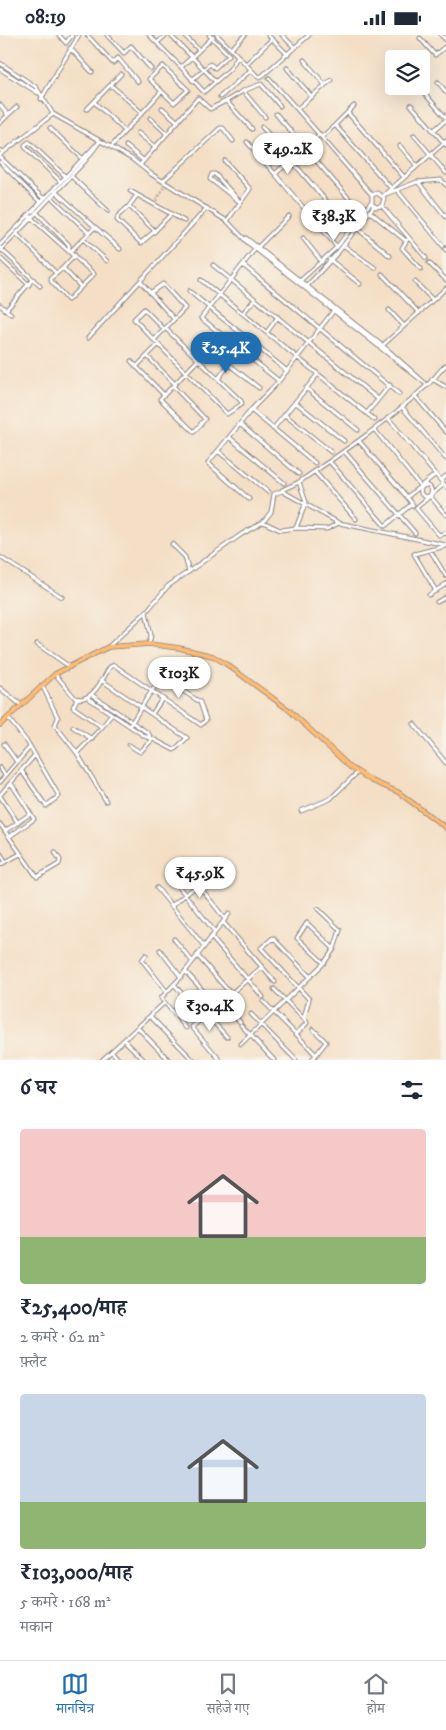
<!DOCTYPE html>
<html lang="hi">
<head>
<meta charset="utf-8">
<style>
	body { margin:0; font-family:"IM FELL DW Pica","Noto Serif Devanagari",serif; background:#f6f6f7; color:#1f2937; height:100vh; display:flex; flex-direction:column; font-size:19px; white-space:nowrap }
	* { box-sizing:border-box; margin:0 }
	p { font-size:16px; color:#747a83 }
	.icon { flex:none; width:28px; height:28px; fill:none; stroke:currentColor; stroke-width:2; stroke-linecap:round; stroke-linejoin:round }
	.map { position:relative; height:1025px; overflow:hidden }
	.drawer { display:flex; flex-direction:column; background:#fff; flex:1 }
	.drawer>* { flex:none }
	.tools { position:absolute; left:385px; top:15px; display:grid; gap:10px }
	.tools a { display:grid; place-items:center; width:45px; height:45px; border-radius:5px; background:#fff; box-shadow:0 5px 20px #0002; font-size:25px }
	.price { position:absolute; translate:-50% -42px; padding:0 11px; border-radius:18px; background:#fff; color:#222; font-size:16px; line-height:32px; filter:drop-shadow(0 1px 2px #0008) }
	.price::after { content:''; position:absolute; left:50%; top:30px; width:15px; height:11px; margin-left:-8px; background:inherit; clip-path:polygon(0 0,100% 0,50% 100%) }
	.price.active { background:#1f6fb2; color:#fff }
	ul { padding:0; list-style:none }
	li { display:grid; align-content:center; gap:10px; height:265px; padding:0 20px }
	li span { display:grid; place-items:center; height:155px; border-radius:5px; color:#555 }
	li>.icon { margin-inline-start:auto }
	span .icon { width:90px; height:90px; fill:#fffc; stroke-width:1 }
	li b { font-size:21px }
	h2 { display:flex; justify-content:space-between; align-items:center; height:60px; padding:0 20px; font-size:21px }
	.status { display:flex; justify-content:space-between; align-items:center; height:35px; padding:0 25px; background:#fff; direction:ltr }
	.status svg { height:14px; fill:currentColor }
	.menu { display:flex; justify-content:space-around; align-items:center; height:70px; border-top:1px solid #e0e1e3; background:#fff; font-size:14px; color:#747a83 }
	.menu a { display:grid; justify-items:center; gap:2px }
	.menu .active { color:#1f6fb2 }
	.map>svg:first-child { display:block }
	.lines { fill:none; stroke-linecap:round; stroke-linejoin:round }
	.minor-tunnel { stroke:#cab9aa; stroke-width:3; stroke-dasharray:3 1.5; stroke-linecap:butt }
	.minor-casing { stroke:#8b8080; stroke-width:5 }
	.major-casing { stroke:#8b8080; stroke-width:5.5 }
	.minor { stroke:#fff; stroke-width:3 }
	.major { stroke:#febb71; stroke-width:4 }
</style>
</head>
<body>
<div class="status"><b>08:19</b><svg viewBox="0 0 49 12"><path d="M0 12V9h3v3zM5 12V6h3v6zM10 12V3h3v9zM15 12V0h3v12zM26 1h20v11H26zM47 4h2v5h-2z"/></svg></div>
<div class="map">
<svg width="446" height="1025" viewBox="0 0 446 1025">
	<rect width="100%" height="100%" fill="#f7f3e8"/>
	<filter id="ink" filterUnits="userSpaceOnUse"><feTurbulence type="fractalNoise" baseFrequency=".02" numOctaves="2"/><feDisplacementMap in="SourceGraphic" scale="10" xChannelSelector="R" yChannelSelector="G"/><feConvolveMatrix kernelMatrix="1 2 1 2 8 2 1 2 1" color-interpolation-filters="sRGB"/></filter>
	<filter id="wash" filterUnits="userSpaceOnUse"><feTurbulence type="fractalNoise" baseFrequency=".0096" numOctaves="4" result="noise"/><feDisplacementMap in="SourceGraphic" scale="20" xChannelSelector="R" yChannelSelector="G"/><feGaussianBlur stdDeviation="1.12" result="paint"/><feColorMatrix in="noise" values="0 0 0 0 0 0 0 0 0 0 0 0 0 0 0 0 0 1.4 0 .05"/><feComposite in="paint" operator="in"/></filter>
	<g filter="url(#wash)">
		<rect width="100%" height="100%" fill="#f4dfc6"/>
	</g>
	<g filter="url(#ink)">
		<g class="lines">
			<path class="minor-tunnel" d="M154 170 166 148"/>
			<g class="minor-casing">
				<path id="minor" d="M59 0 66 8 72 0
					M87 0 113 28 118 23 138 47
					M107 0 124 18 131 11 151 34
					M149 0 181 32
					M170 0 192 22 181 32 204 57 230 34 238 21 217 0
					M184 0 199 15
					M268 0 288 20
					M282 0 295 13
					M441 0 446 5
					M213 2 192 22 215 46
					M420 3 435 20 446 11
					M157 8 166 0
					M70 13 92 37
					M231 14 245 0
					M238 21 258 42 262 41 309 0
					M304 25 325 50
					M0 28 36 52 53 79 132 124 151 139 227 186 247 207 425 348
					M246 29 272 4
					M163 31 188 55 174 68 149 44Z
					M287 33 312 62
					M0 34 38 58
					M269 43 297 74 331 45
					M192 45 210 29 215 33 229 20 209 0
					M438 47 446 57
					M111 50 142 78 161 57
					M243 56 261 49 280 71
					M425 59 446 83
					M220 62 251 35
					M41 64 79 0
					M226 66 243 56 265 82
					M94 67 125 96 142 78
					M0 70 8 80 0 88
					M411 70 446 110
					M354 71 335 90 391 153
					M162 73 178 87
					M87 74 121 39
					M297 74 372 160V169L376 172 382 171 384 163 377 158 372 160
					M348 78 404 142
					M276 79 363 180
					M8 80 17 72
					M150 83 167 99
					M262 92 291 125 320 99
					M50 93 83 124
					M433 96 446 85
					M138 98 155 112
					M414 100 446 138
					M322 102 335 90
					M247 107 275 139
					M126 111 144 126
					M400 111 417 131
					M111 112 125 96
					M0 115 2 116
					M0 120 53 79
					M0 122 44 164
					M225 126 250 154 227 186
					M0 127 40 167
					M140 130 198 63 210 74 226 66 252 94
					M212 139H215L240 167 210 144Z
					M71 141 108 176
					M60 146 25 112V110L29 107 65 141
					M163 146 220 93H223L233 106
					M418 147 446 182
					M397 155 443 211
					M130 156 184 186
					M386 159 417 147 441 145 446 150
					M383 161 446 106
					M51 162 89 198 95 192 55 156
					M129 171 137 160
					M382 171 426 223
					M369 176 406 206
					M36 177 69 210V215
					M28 180 94 239 81 252 63 233 51 243V246L68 265 81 252
					M95 192 120 214
					M357 193 390 221
					M155 196 141 208 117 185 118 181 129 171 155 196 171 179
					M16 198 56 238
					M246 203 389 316 425 348
					M303 203 322 227
					M83 204 107 226
					M407 205 402 213 421 234
					M0 210 96 110
					M343 210 375 233
					M258 212 289 181
					M337 212 275 139 291 125 351 195
					M0 213 40 251
					M255 214 201 283 279 346
					M445 214 446 215
					M0 216 85 126 100 106
					M71 216 89 198
					M0 223 29 250
					M329 224 360 249
					M429 228 446 245
					M213 230 378 364
					M243 230 399 359
					M63 233 75 220
					M382 239 419 278
					M201 245 375 385
					M140 246 174 284
					M300 246 337 212 371 167
					M415 247 433 265 446 253
					M307 251 339 216 374 171
					M189 256 287 336
					M150 258 163 249 185 273 154 305 227 379 242 369 241 366 165 293
					M0 270 11 279
					M6 275 33 244
					M389 275 404 291
					M243 278 255 264
					M267 297 278 282
					M88 303 207 173
					M154 305 134 284 144 274 164 294
					M204 310 259 353
					M382 311 433 265
					M147 321 175 349
					M131 326 164 360
					M136 332 158 310
					M218 344 240 315
					M432 344 446 352
					M173 351 205 384 194 397 160 364 164 360 198 325
					M306 353 358 395
					M415 361 446 397
					M295 367 344 406
					M402 372 446 424
					M251 375 315 428
					M367 378 390 350
					M285 380 331 417
					M388 383 446 452
					M240 389 299 439
					M273 394 318 339
					M374 394 421 452
					M229 402 284 448
					M359 406 407 462
					M218 416 268 457
					M344 416 415 498
					M330 427 385 491 412 469
					M315 437 356 484
					M441 445 446 441
					M444 449 416 473 439 500 446 498
					M420.5 456a5.5 5.5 0 1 1 11 0a5.5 5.5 0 1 1-11 0Z
					M282 455 299 447
					M430 461 446 480
					M249 464 208 428 251 375 279 346 335 274
					M413 470 407 462 436 439
					M263 487 271 477 274 459 282 456 339 488 327 494 296 493
					M339 488 446 510
					M172 509 185 522 189 537
					M430 515 446 541
					M0 522 62 562
					M436 556 414 519 446 511
					M429 560 446 549
					M437 567 446 562
					M37 609 70 632
					M149 609 151 600 146 577 168 551 242 499 263 487 280 495 296 493 306 467 299 447C342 418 386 388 425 352 433 346 438 337 446 330
					M107 613 146 577
					M55 639 75 663C93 668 102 644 110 632L114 630 201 690 206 685 200 667 163 643C151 653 141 674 132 687L130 691
					M101 645 187 703 174 715 151 703
					M42 650 58 683 55 690 77 718
					M0 653 21 670
					M88 663 146 702 151 703 148 698 92 660
					M77 664 73 672 102 692 77 718 106 766
					M152 679 162 664
					M8 683 28 708 59 761 46 771 21 735
					M414 689 446 728
					M73 692 92 704
					M102 692 112 679
					M4 709 17 727
					M129 710 140 717 153 704
					M0 733 5 740
					M0 747 30 712
					M0 760 35 720
					M0 761 18 788
					M301 776 330 764 358 737
					M0 789 37 842 59 829 60 825 55 817
					M5 796 30 779
					M9 802 34 784 11 748
					M0 818 6 827
					M0 830 20 819
					M185 833 225 884
					M171 842 215 897
					M157 853 204 911
					M171 871 199 849
					M318 874 340 895 334 914
					M211 902 263 962
					M174 904 192 926
					M160 915 181 942
					M146 920 142 925 167 957
					M197 920 231 959
					M262 932 275 947
					M185 936 217 971
					M310 942 273 903 261 913 309 964 304 983 307 988 296 999 316 1020
					M174 949 202 983
					M274 954 303 983
					M263 966 296 999
					M222 967 240 987
					M251 979 296 1025
					M207 980 227 1002
					M150 981 193 1025
					M241 990 274 1025
					M138 993 169 1025
					M186 993 161 963 181 942 229 879
					M124 1005 144 1025
					M241 1009 324 928 334 914 307 888 297 903 324 928
					M112 1017 119 1025
					M102 1025 163 969
					M220 1025 192 992 262 932 223 887
					M312 1025 326 1007 313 994"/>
			</g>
			<g class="major-casing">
				<path id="major" d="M0 690 55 639 108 612 149 609 179 613 213 621 226 629 289 675 350 732 372 746 398 757 446 793"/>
			</g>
			<use href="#minor" class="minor"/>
			<use href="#major" class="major"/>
		</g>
	</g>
</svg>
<div class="tools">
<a><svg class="icon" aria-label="layers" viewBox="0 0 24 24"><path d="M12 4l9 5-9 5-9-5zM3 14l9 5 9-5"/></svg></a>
</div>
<b class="price" style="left:288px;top:140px">₹49.2K</b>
<b class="price" style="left:334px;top:207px">₹38.3K</b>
<b class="price active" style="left:226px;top:339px">₹25.4K</b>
<b class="price" style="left:179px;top:664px">₹103K</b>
<b class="price" style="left:200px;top:864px">₹45.9K</b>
<b class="price" style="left:210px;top:997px">₹30.4K</b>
</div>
<section class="drawer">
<h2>6 घर<svg class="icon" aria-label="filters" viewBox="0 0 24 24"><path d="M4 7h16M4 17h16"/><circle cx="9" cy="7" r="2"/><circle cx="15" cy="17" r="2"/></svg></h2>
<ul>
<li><span style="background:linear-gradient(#f6c9c9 70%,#8fb573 0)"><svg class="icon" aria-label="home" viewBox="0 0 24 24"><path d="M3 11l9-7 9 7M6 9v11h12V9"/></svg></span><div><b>₹25,400/माह</b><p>2 कमरे · 62 m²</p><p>फ़्लैट</p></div></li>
<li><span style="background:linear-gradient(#c9d6e8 70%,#8fb573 0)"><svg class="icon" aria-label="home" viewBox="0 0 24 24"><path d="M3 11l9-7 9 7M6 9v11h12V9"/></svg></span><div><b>₹103,000/माह</b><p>5 कमरे · 168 m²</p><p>मकान</p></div></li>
</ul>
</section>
<nav class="menu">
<a class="active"><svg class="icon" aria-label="map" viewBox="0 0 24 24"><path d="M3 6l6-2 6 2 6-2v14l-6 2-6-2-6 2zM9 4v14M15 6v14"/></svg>मानचित्र</a>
<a><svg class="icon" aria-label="saved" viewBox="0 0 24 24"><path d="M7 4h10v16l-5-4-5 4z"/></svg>सहेजे गए</a>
<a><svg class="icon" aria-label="home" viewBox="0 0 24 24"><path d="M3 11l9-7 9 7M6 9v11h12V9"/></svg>होम</a>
</nav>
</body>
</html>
